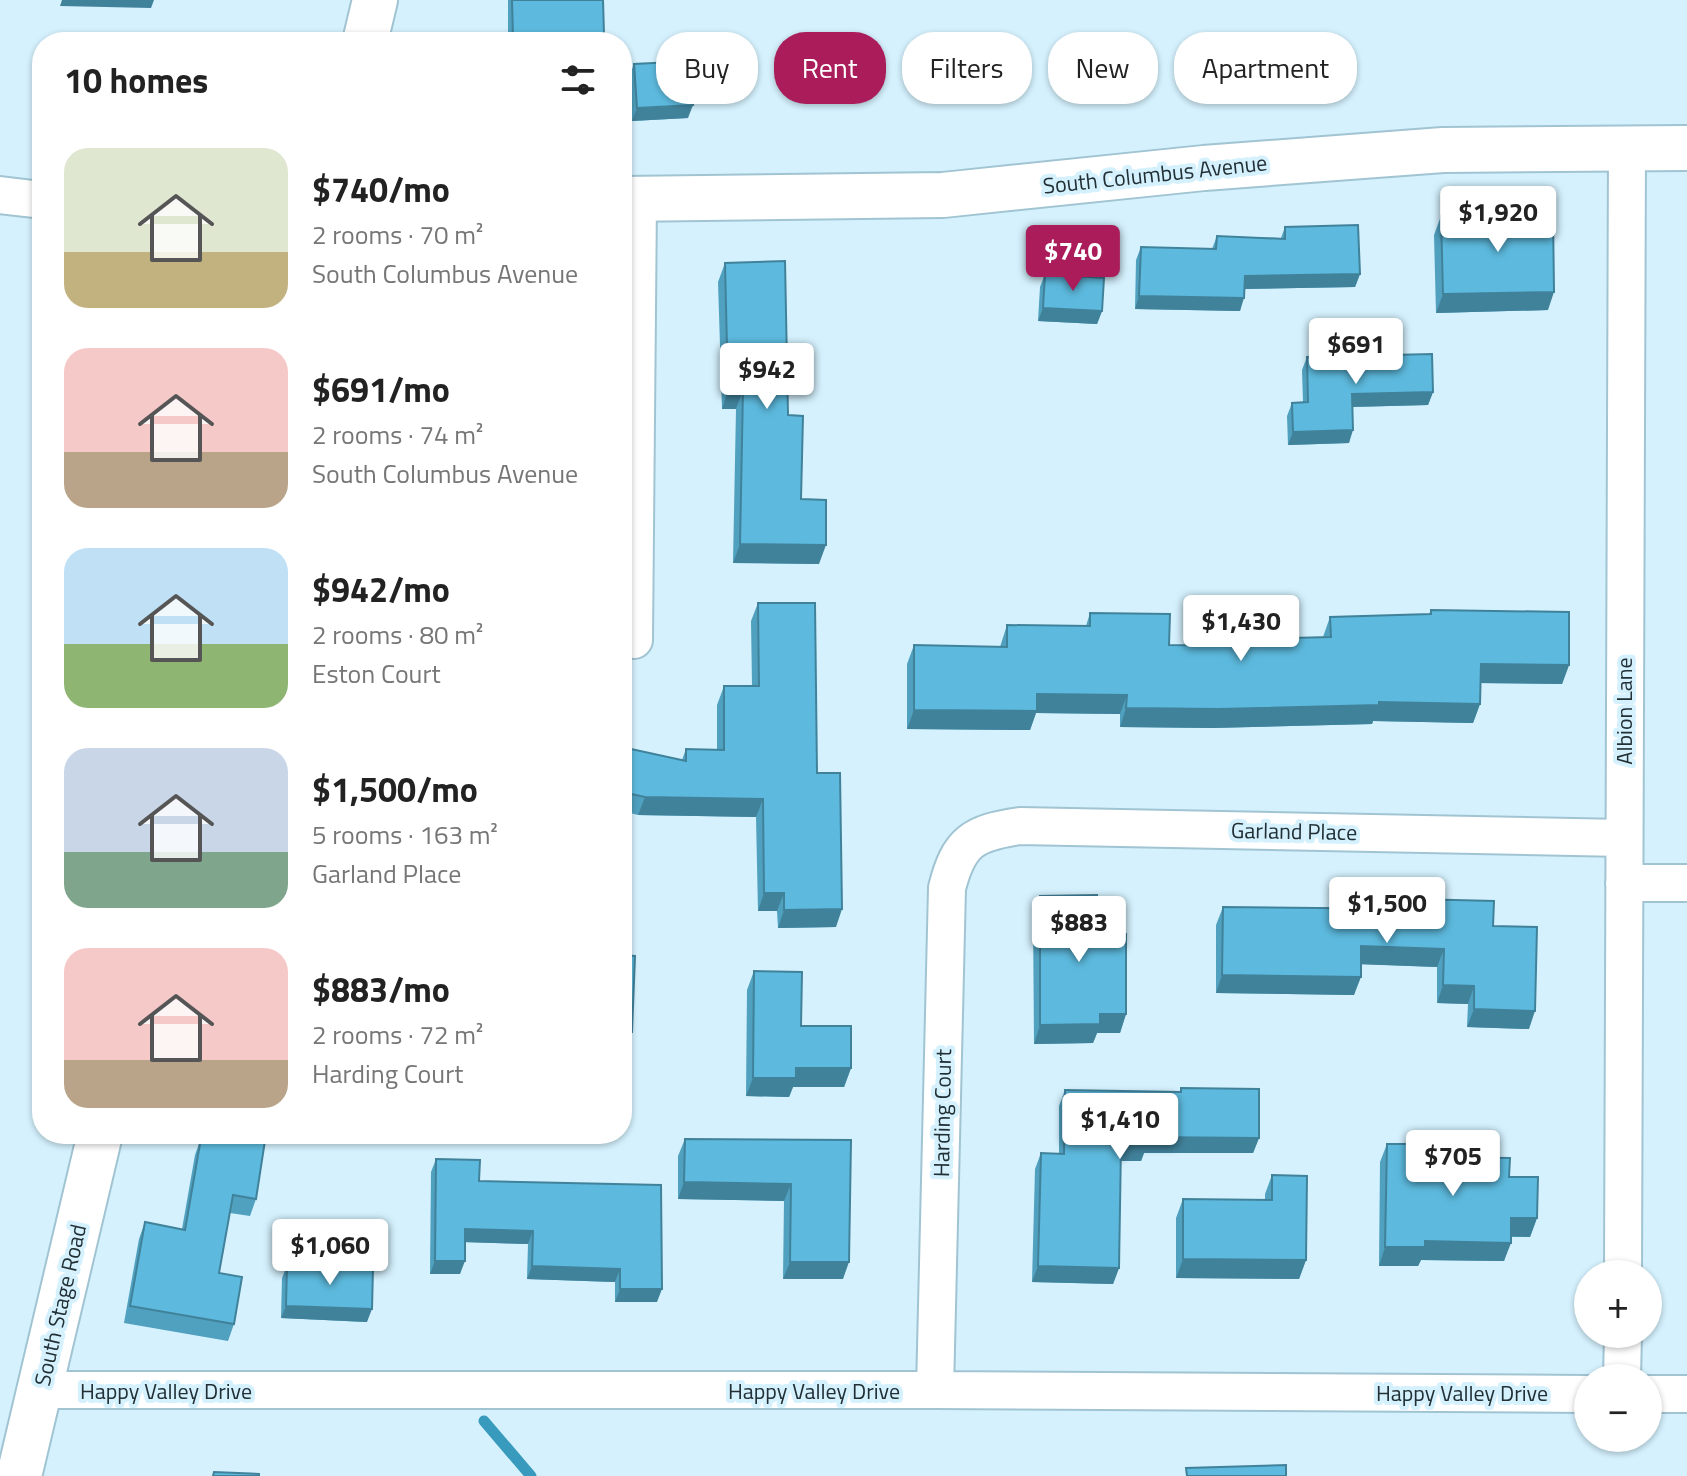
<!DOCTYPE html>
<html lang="en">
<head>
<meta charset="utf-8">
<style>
	body { margin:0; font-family:"Titillium Web",sans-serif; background:#f2f2f2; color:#222; height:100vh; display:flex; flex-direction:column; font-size:30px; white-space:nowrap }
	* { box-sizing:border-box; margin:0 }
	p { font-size:26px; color:#767676 }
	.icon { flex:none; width:44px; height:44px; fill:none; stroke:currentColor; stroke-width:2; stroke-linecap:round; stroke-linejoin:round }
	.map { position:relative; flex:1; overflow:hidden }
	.panel { position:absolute; left:32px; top:32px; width:600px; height:1112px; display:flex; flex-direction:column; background:#fff; border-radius:32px; box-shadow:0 2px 6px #0004 }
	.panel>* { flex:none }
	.guide { position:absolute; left:656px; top:32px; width:760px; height:72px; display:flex; gap:16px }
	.tools { position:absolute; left:1574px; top:1260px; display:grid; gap:16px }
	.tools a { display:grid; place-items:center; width:88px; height:88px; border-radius:50%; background:#fff; box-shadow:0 2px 6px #0004; font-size:40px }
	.price { position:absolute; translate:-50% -68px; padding:0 18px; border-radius:8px; background:#fff; color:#222; font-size:26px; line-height:52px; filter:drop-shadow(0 2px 4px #0008) }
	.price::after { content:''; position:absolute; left:50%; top:48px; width:24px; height:18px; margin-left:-12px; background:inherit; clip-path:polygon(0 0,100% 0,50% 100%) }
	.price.active { background:#aa1d5a; color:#fff }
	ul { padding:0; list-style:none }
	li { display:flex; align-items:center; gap:24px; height:200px; padding:0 32px }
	li span { display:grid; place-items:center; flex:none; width:224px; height:160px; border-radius:24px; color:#555 }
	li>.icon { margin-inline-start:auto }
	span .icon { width:96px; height:96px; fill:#fffc; stroke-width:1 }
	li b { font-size:34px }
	h2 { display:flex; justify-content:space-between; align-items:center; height:96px; padding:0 32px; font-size:34px }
	.chip { padding:0 28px; border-radius:32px; background:#fff; box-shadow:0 2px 6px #0004; font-size:28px; line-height:72px }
	.chip.active { background:#aa1d5a; color:#fff }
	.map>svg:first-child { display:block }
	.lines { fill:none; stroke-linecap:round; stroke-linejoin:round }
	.stream { stroke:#389abc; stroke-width:11 }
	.minor-casing { stroke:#a1c4d3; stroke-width:40 }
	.major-casing { stroke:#a1c4d3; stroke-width:48 }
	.minor { stroke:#fff; stroke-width:36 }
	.major { stroke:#fff; stroke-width:44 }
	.wall { fill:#50a0bf }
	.shaded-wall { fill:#41829b }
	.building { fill:#5dbade; stroke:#41829b; stroke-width:2 }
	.labels { text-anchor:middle; stroke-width:8; stroke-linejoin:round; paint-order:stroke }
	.street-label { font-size:22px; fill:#223036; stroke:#d4f1fd }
</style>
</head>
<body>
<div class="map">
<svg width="1687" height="1476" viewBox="0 0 1687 1476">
	<rect width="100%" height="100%" fill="#d4f1fd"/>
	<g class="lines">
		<path class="stream" d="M484 1421 531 1476"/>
		<g class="minor-casing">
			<path id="minor" d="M0 195 42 200
				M634 640 638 199
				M1624 883H1687
				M1623 1274 1627 148
				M1622 1378 1623 1334
				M40 1390H935L1588 1394
				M935 1390 947 888C959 841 973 833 1020 826L1623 838
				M1648 1394H1687"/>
		</g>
		<g class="major-casing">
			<path id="major" d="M365 42 375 0
				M622 199 943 195 1204 168 1443 150 1687 148
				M19 1476 100 1134"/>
		</g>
		<use href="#minor" class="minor"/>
		<use href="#major" class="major"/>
	</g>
	<path class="wall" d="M508 0H603L604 34 601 42H508Z
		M634 64 673 77 688 118 632 121 629 77Z
		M1441 216 1548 310 1436 313 1434 235Z
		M1285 227 1360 274 1355 287 1244 289 1240 311 1135 309 1136 260 1141 247 1212 249 1217 236 1281 238Z
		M725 263 788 415 801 499 819 564 733 563 736 409H722L718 282Z
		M1045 274 1102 311 1097 324 1038 321 1040 287Z
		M1307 357 1433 392 1428 405 1353 407 1349 443 1288 445 1287 416 1292 403 1303 402 1302 370Z
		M758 603 817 773 836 927 778 928 777 911H758L756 817 638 815 622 811V747L682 760 686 749 717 750V705L724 686H752L751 621Z
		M1431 610 1569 665 1562 684 1481 683 1480 704 1473 723 1373 721 1372 724 1212 728 1120 727V714L1036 713 1030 730 907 729V664L914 645 1000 647 1007 625 1086 626 1090 613 1169 645 1250 646 1253 639 1323 637 1330 617 1429 614Z
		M1040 896 1097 934 1126 1014 1120 1033H1097L1093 1043 1034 1044 1033 914Z
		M1414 899 1493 926 1529 1029 1467 1027 1468 1004 1437 1003V967L1361 964 1354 995 1216 993V925L1223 907 1411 909Z
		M754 971 801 1026 851 1068 844 1087H793L789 1097 746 1096 747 990Z
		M1181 1088 1259 1138 1253 1153H1144L1141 1161H1121L1119 1268 1113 1284 1032 1282 1035 1169 1041 1153 1059 1154V1106L1065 1090 1180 1092Z
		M229 1134H266L256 1199 250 1216 230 1213 219 1273 234 1324 228 1341 124 1323 139 1239 145 1222 182 1229 195 1155 201 1138 226 1142Z
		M685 1139 851 1140 843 1279H783L784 1201 678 1199V1156Z
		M1387 1144 1425 1157 1509 1177 1537 1218 1530 1237H1511L1504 1261 1421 1260 1418 1266H1379L1380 1162Z
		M436 1159 479 1181 661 1185 657 1302H615V1282L527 1279 528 1244 465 1242 460 1274H430L431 1172Z
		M1272 1175 1306 1260 1299 1279 1176 1278V1218L1183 1199 1265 1200V1194Z
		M287 1265 367 1322 281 1318 282 1278Z"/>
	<path class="shaded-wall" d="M62 0H154L151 8 60 6Z
		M604 34 601 42H511L513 36Z
		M693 105 688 118 632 121 637 108Z
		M1360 274 1355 287 1240 289 1245 276Z
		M1554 292 1548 310 1436 313 1443 294Z
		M1139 296 1244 298 1240 311 1135 309Z
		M1043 308 1102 311 1097 324 1038 321Z
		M728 390H743L736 409H722Z
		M1433 392 1428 405 1348 407 1352 394Z
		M1353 430 1349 443 1288 445 1293 432Z
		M740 544 826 545 819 564 733 563Z
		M1481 664 1569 665 1562 684 1474 683Z
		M1037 694 1127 695 1120 714 1036 713 1030 730 907 729 914 710Z
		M1379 702 1480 704 1473 723 1373 721 1372 724 1212 728 1120 727 1126 708Z
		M645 797 763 799 756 817 638 815Z
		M764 893H784L777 911H758Z
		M842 909 836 927 778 928 784 910Z
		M1361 946 1444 949 1437 967 1354 964Z
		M1222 975 1361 977 1354 995 1216 993Z
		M1443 985 1474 986 1468 1004 1437 1003Z
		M1474 1009 1535 1011 1529 1029 1467 1027Z
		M1100 1014H1126L1120 1033H1097L1093 1043 1034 1044 1040 1025Z
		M622 1031 632 1032 625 1051H622Z
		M796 1068H851L844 1087H793L789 1097 746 1096 753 1078Z
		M1147 1137 1259 1138 1253 1153H1144L1141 1161H1115L1121 1145Z
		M684 1182 791 1184 784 1201 678 1199Z
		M1511 1218H1537L1530 1237 1504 1236Z
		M465 1229 533 1231 528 1244 461 1242Z
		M1425 1241 1511 1243 1504 1261 1421 1260 1418 1266H1379L1385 1247Z
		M1183 1259 1306 1260 1299 1279 1176 1278Z
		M435 1261H465L460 1274H430Z
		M790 1262H849L843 1279H783Z
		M532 1266 620 1269 615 1282 527 1279Z
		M1038 1266 1119 1268 1113 1284 1032 1282Z
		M620 1289H662L657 1302H615Z
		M286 1306 372 1309 367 1322 281 1318Z"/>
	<path class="building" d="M512 0H603L604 34 513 36Z
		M673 62V77L691 75 693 105 637 108 634 64Z
		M1553 214 1554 292 1443 294 1441 216Z
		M1358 225 1360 274 1245 276 1244 298 1139 296 1141 247 1216 249 1217 236 1285 239V227Z
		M785 261 788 415 803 416 801 499 826 500V545L740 544 743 390H728L725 263Z
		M1045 274 1104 278 1102 311 1043 308Z
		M1432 354 1433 392 1352 394 1353 430 1293 432 1292 403 1308 402 1307 357Z
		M758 603H815L817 773H840L842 909 784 910V893H764L763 799 645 797 622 792V747L686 761V749L724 750V686H759Z
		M1431 610 1569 612V665L1481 664 1480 704 1379 702V705L1219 709 1126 708 1127 695 1037 694V711L914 710V645L1007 647V625L1090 626V613L1170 614 1169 645 1253 646V639L1331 637 1330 617 1431 614Z
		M1097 895V934H1126V1014H1100V1024L1040 1025V896Z
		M1414 899 1494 901 1493 926 1537 927 1535 1011 1474 1009V986L1443 985 1444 949 1361 946V977L1222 975 1223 907 1414 909Z
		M622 955 635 956 632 1032 622 1031Z
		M754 971 802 972 801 1026H851V1068H796V1078H753Z
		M1181 1088 1259 1089V1138L1147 1137V1145H1121L1119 1268 1038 1266 1041 1153 1064 1154 1065 1090 1181 1092Z
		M231 1134H266L256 1199 233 1195 219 1273 242 1277 234 1324 130 1306 145 1222 185 1230 201 1138 230 1143Z
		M685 1139 851 1140 849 1262H790L791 1184 684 1182Z
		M1387 1144H1425V1157L1510 1158 1509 1177H1538L1537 1218H1511V1243L1425 1241V1247H1385Z
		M436 1159 480 1160 479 1181 661 1185 662 1289H620V1269L532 1266 533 1231 465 1229V1261H435Z
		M1272 1175 1307 1176 1306 1260 1183 1259V1199L1272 1200Z
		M287 1265 373 1268 372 1309 286 1306Z
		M1286 1465V1476H1187L1186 1468Z
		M214 1472 259 1474V1476H213Z"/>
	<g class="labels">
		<g class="street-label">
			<text transform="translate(1155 174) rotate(-6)" y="8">South Columbus Avenue</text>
			<text transform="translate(1624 711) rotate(-90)" y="8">Albion Lane</text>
			<text transform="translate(1294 831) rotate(1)" y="8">Garland Place</text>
			<text transform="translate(942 1113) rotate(-89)" y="8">Harding Court</text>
			<text transform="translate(60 1305) rotate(-77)" y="8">South Stage Road</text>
			<text x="166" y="1399">Happy Valley Drive</text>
			<text x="814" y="1399">Happy Valley Drive</text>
			<text x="1462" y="1401">Happy Valley Drive</text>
		</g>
	</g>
</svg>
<div class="tools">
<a>+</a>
<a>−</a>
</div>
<b class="price" style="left:1498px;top:254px">$1,920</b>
<b class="price active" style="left:1073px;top:293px">$740</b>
<b class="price" style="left:1356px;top:386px">$691</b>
<b class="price" style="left:767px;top:411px">$942</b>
<b class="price" style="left:1241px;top:663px">$1,430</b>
<b class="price" style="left:1387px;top:945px">$1,500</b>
<b class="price" style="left:1079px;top:964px">$883</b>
<b class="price" style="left:1120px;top:1161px">$1,410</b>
<b class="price" style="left:1453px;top:1198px">$705</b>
<b class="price" style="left:330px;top:1287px">$1,060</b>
<div class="guide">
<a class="chip">Buy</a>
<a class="chip active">Rent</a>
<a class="chip">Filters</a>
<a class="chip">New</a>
<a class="chip">Apartment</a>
</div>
<section class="panel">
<h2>10 homes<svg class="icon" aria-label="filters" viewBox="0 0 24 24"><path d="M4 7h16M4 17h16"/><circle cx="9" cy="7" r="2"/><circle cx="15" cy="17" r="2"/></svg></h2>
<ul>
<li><span style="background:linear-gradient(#dfe7d0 65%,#c2b280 0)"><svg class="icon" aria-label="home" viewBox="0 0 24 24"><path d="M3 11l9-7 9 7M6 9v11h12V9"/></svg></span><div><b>$740/mo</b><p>2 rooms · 70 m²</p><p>South Columbus Avenue</p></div></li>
<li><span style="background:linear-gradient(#f6c9c9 65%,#b9a48a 0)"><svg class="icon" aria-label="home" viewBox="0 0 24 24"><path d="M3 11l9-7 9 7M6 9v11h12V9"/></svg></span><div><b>$691/mo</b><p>2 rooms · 74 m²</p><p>South Columbus Avenue</p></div></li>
<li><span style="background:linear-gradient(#bfe0f5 60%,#8fb573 0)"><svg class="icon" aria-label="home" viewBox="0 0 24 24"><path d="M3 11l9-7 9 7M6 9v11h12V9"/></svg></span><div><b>$942/mo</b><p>2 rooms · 80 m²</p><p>Eston Court</p></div></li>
<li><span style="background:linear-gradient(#c9d6e8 65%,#7fa58c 0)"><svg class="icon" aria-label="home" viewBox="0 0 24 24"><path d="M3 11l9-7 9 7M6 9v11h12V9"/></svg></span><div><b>$1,500/mo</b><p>5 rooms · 163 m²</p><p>Garland Place</p></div></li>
<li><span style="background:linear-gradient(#f6c9c9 70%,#b9a48a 0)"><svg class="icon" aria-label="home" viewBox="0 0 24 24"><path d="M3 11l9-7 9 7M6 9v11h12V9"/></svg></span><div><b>$883/mo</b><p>2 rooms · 72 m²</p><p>Harding Court</p></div></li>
</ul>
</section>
</div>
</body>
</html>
